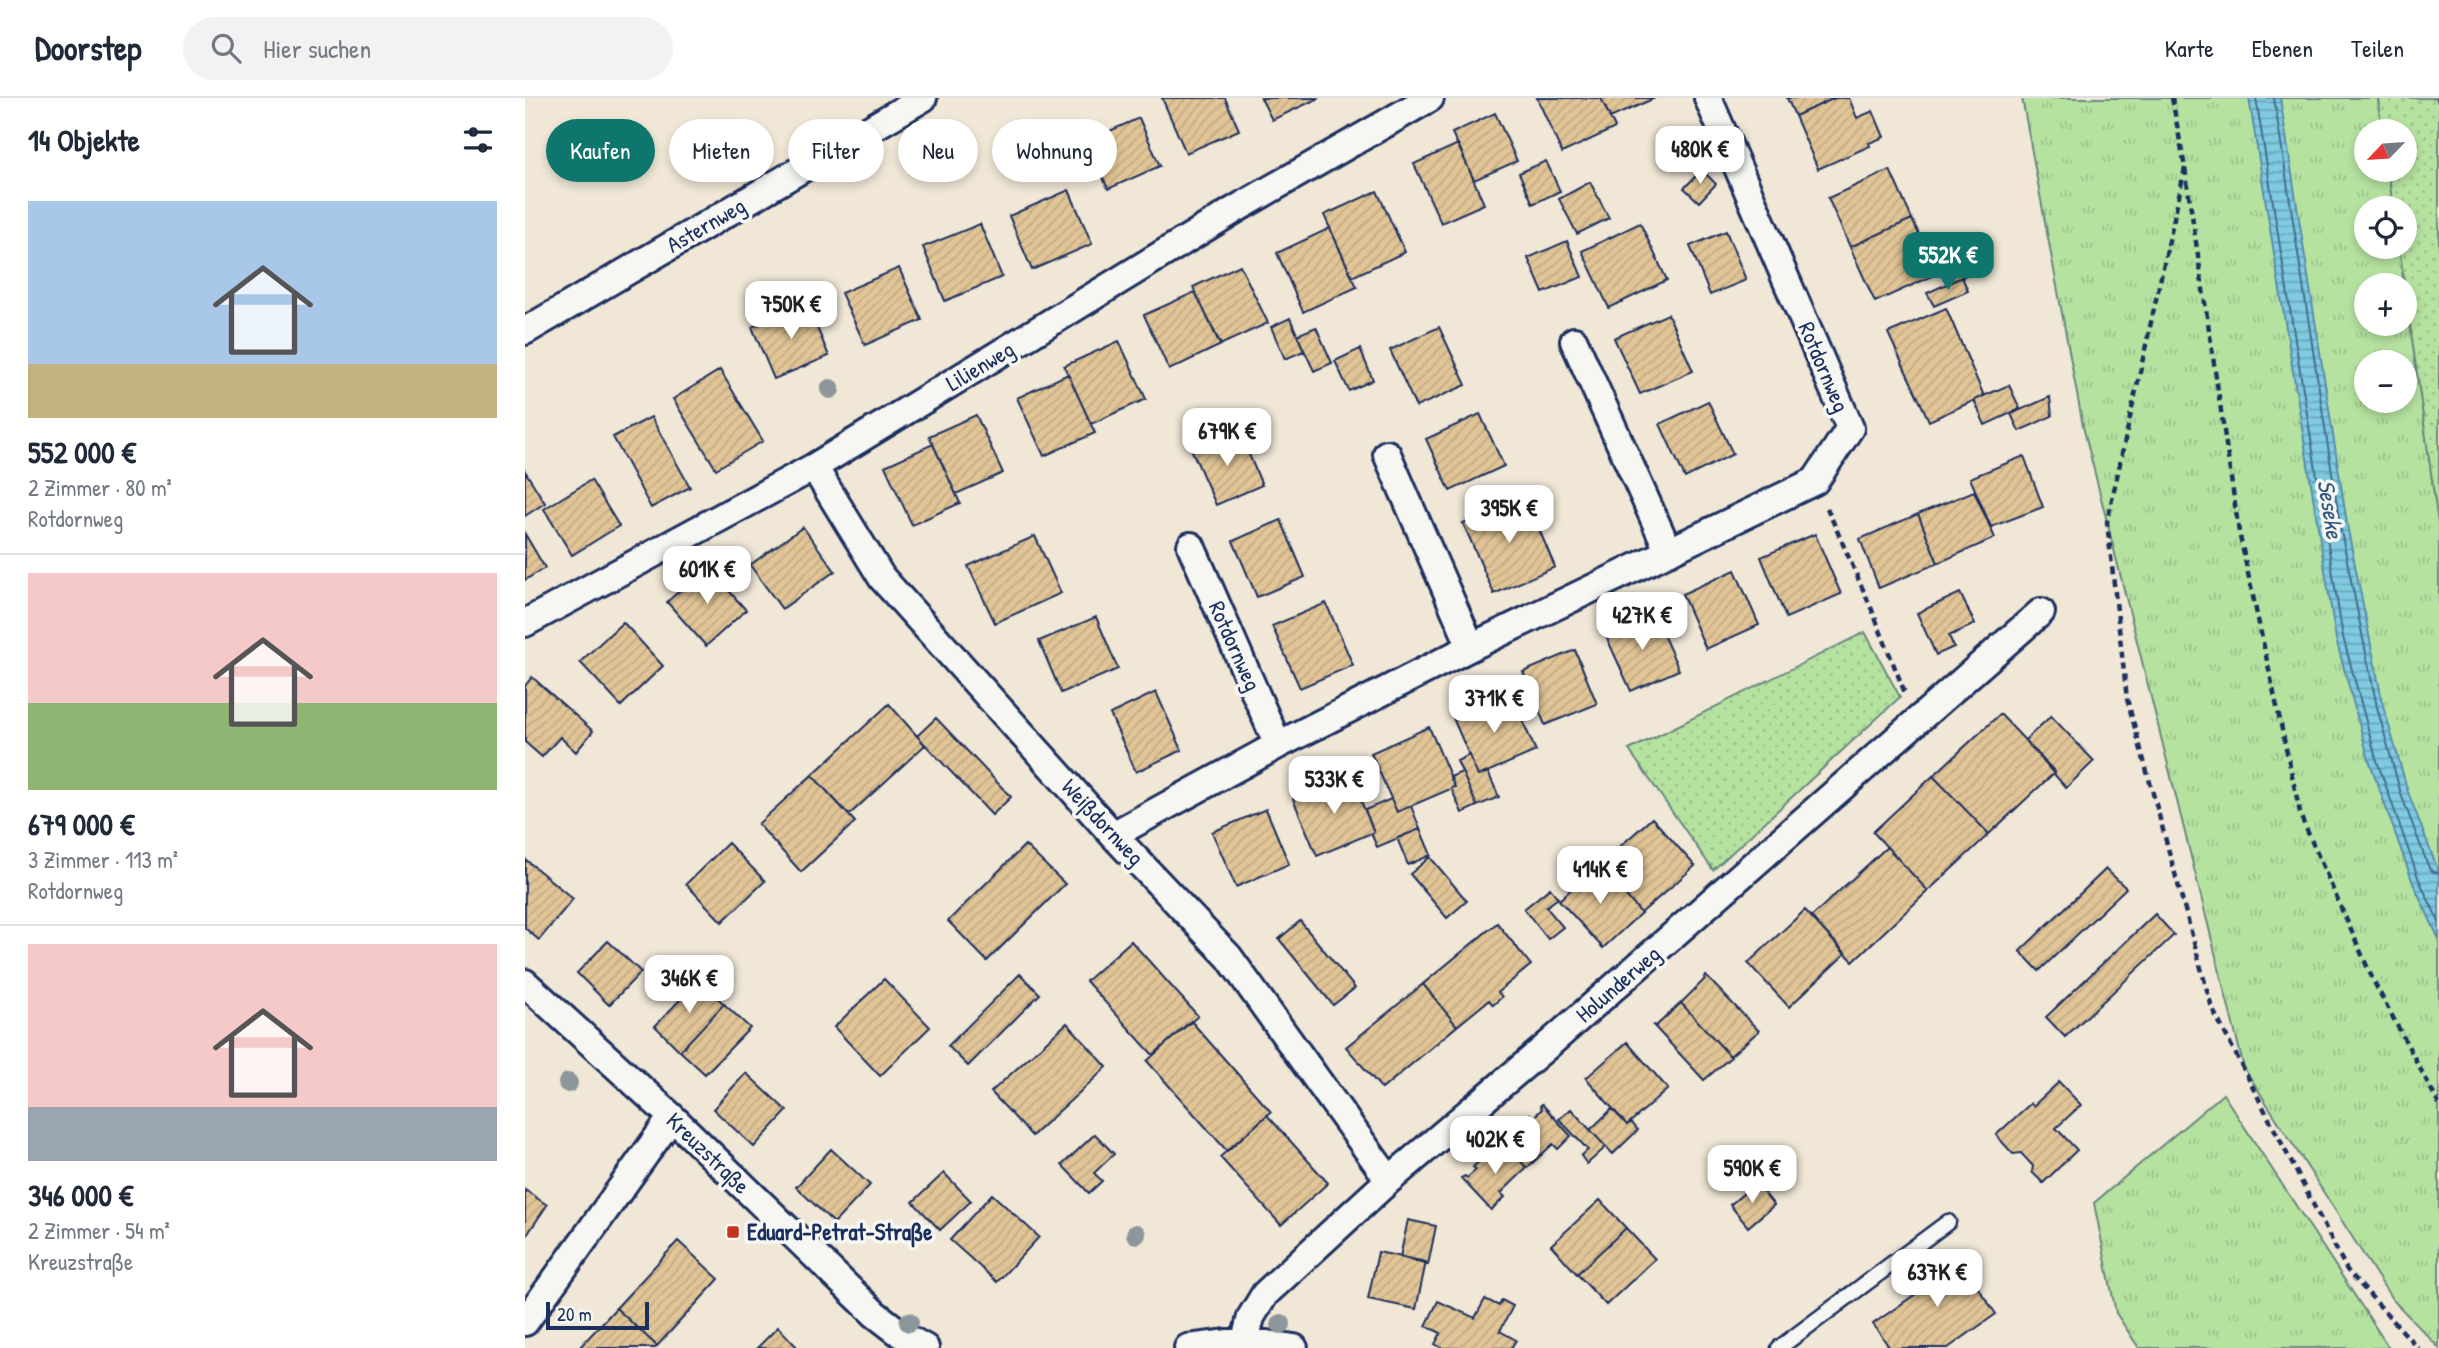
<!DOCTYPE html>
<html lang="de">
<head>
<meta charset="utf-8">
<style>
	body { margin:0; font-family:"Patrick Hand",sans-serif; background:#f2f2f3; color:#1f2937; height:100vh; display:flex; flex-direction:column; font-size:26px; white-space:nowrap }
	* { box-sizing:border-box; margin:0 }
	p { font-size:23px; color:#747a83 }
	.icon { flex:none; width:38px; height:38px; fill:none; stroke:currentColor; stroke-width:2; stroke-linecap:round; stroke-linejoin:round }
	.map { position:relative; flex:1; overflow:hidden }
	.drawer { display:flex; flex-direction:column; background:#fff; width:525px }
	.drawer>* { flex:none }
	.top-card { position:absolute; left:21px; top:21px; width:665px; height:63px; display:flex; gap:14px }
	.needle { width:46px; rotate:245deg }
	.fabs { position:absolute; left:1829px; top:21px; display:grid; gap:14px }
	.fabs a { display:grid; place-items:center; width:63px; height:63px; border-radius:50%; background:#fff; box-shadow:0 4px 10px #0003; font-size:35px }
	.scale { position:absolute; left:21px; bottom:18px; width:103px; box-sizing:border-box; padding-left:7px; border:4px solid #1b2f5e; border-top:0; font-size:19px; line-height:24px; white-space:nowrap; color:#1b2f5e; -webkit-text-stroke:5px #f6f6f2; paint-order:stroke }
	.price { position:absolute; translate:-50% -60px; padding:0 16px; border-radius:14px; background:#fff; color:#222; font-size:23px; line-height:46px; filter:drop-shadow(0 2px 4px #0008) }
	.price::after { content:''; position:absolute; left:50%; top:42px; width:21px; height:16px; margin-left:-10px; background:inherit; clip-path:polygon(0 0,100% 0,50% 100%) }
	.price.on { background:#0f766e; color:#fff }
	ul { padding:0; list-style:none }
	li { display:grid; align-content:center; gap:14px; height:371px; padding:0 28px }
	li+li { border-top:2px solid #e0e1e3 }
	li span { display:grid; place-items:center; height:217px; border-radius:0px; color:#555 }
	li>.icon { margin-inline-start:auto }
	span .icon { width:126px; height:126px; fill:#fffc; stroke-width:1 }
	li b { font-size:30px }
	h2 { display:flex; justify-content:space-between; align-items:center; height:84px; padding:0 28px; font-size:30px }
	.chip { padding:0 24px; border-radius:32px; background:#fff; box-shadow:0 4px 10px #0003; font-size:24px; line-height:63px }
	.chip.on { background:#0f766e; color:#fff }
	header { display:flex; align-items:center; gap:42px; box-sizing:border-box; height:98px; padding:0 35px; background:#fff; border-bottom:2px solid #e0e1e3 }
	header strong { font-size:33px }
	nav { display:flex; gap:38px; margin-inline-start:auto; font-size:24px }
	.search { width:490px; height:63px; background:#f2f2f3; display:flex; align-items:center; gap:18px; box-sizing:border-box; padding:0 24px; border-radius:38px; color:#747a83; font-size:26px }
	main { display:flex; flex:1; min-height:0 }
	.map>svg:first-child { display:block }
	.grass { fill:url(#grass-tufts); stroke:#68887f; stroke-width:2; fill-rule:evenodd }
	.park { fill:url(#park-dots); stroke:#68887f; stroke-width:2 }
	.water { fill:url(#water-rules); stroke:#588dac; stroke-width:2 }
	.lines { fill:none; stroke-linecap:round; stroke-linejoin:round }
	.shore { stroke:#436d92; stroke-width:2 }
	.building { fill:url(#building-hatch); stroke:#1b2f5e; stroke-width:2 }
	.lane-casing { stroke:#1b2f5e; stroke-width:19 }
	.street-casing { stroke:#1b2f5e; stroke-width:32 }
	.path { stroke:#1b2f5e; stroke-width:4.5; stroke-dasharray:7 5; stroke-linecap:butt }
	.lane { stroke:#f6f6f2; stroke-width:14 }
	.street { stroke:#f6f6f2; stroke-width:26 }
	.tree { fill:#8c969b }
	.poi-dot { fill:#c8321e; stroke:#f6f6f2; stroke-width:2.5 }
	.labels { text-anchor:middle; stroke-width:7; stroke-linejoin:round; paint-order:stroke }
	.street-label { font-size:23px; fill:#1b2f5e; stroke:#f6f6f2 }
	.poi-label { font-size:23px; font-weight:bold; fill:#1b2f5e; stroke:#f6f6f2; text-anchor:start }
	.water-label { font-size:24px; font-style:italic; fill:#34567e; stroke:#f6f6f2 }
</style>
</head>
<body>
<header>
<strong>Doorstep</strong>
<div class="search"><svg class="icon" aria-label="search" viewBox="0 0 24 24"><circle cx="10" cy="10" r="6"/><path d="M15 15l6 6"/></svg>Hier suchen</div>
<nav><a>Karte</a><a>Ebenen</a><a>Teilen</a></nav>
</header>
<main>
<section class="drawer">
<h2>14 Objekte<svg class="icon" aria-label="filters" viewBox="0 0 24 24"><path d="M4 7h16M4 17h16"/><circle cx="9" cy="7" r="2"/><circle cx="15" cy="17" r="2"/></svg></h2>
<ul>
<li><span style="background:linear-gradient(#a9c7e8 75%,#c2b280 0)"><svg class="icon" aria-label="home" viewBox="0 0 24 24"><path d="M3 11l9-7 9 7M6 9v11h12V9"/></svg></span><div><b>552 000 €</b><p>2 Zimmer · 80 m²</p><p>Rotdornweg</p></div></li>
<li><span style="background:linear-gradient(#f6c9c9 60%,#8fb573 0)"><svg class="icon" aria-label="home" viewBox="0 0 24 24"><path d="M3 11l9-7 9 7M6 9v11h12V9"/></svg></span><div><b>679 000 €</b><p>3 Zimmer · 113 m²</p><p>Rotdornweg</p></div></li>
<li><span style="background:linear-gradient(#f6c9c9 75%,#9aa5b1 0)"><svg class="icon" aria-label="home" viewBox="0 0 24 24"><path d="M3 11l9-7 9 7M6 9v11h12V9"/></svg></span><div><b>346 000 €</b><p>2 Zimmer · 54 m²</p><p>Kreuzstraße</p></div></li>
</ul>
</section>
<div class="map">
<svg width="1914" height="1250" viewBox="0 0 1914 1250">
	<defs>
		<pattern id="grass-tufts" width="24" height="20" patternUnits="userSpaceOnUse" patternTransform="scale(1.75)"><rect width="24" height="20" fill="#b6e2a0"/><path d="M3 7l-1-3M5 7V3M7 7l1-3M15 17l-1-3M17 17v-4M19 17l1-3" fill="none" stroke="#9cc28c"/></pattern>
		<pattern id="park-dots" width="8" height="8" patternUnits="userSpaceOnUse" patternTransform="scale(1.75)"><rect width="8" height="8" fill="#b6e2a0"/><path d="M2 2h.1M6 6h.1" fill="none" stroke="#9cc28c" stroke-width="1.8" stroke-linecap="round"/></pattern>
		<pattern id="water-rules" width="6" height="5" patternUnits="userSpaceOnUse" patternTransform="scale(1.75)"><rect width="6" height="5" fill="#80cbe0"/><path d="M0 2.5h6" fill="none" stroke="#68a5b9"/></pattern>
		<pattern id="building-hatch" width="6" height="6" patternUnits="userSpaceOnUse" patternTransform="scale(1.75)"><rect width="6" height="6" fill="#e2c596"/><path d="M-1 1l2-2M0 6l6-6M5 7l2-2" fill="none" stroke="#c1aa84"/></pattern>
	</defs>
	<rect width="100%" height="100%" fill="#f0e7d6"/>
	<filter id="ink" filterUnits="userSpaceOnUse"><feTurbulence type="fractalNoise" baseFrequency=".0143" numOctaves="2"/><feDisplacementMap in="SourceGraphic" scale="14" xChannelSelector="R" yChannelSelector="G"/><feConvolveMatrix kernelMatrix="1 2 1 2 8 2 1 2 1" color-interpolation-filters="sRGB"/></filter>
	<g filter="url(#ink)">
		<path class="grass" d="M1497 0H1853L1857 33H1841V72H1863L1868 110H1841V149H1874L1879 187H1841V226H1880V189L1914 431V1250L1867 1201 1719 970 1558 328ZM1841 264H1880V303H1841Z
			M1698 996 1864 1250H1614L1591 1215 1569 1105Z"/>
		<path class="park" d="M1853 0H1914V431L1874 149H1880V110H1868L1863 72H1880V33H1857Z
			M1340 534 1375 599 1188 772 1104 652Z"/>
		<path class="water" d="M1724 0H1755L1823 432 1858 607 1883 694 1914 775V841L1888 785 1844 662 1811 541Z"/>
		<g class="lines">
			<path class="shore" d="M1731 0 1818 539 1851 660 1894 782 1914 824
				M1749 0 1816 433 1852 609 1876 696 1904 770 1908 774 1914 775"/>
		</g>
		<path class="building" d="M637 0H700L714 32 661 55Z
			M736 0H794L747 22Z
			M1012 0H1076L1090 30 1037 55Z
			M1076 0H1130L1085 20Z
			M1262 0H1310L1270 18Z
			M1310 0H1324L1332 20 1348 13 1359 39 1344 45 1345 48 1293 71 1270 18Z
			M970 15 992 63 949 82 927 35Z
			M614 20 635 68 583 91 562 43Z
			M933 46 959 106 916 125 889 66Z
			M1021 63 1035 93 1008 106 994 75Z
			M1177 72 1191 86 1174 104 1159 90Z
			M1365 72 1387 121 1325 149 1303 100Z
			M1065 84 1084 120 1052 136 1034 101Z
			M544 92 567 146 507 172 484 118Z
			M852 93 880 154 827 179 799 117Z
			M1387 121 1412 176 1350 204 1325 149Z
			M1115 125 1142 182 1084 210 1057 153Z
			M455 126 477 179 420 203 398 149Z
			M805 130 832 189 778 214 752 155Z
			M1201 133 1221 182 1185 197 1165 148Z
			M1042 143 1057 179 1018 195 1003 160Z
			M1446 153 1454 171 1422 186 1414 168Z
			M715 167 743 225 695 247 668 189Z
			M374 170 397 222 340 247 316 195Z
			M1437 179 1443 193 1409 208 1402 195Z
			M670 194 696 247 644 272 619 217Z
			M282 206 304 258 249 281 227 229Z
			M1421 210 1459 298 1404 323 1363 235Z
			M1143 216 1168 273 1115 296 1089 240Z
			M765 220 779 253 760 261 746 229Z
			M791 229 807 265 789 273 772 237Z
			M914 229 941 287 891 309 865 252Z
			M594 243 621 301 566 326 539 268Z
			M835 251 848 282 824 293 810 263Z
			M195 272 238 343 191 371 148 301Z
			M543 276 570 335 519 358 492 300Z
			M1484 287 1495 311 1460 327 1449 302Z
			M1525 299 1527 318 1494 333 1486 316Z
			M1183 303 1208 356 1160 380 1135 326Z
			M955 316 979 368 925 393 901 341Z
			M451 317 478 375 431 396 404 338Z
			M126 319 165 389 126 410 88 339Z
			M714 333 737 387 691 407 667 353Z
			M408 346 435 405 387 427 360 368Z
			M1499 358 1518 409 1466 429 1445 380Z
			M0 373 20 405 0 418Z
			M66 382 94 428 47 457 19 411Z
			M1449 393 1470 440 1413 465 1393 416Z
			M1000 398 1030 469 969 496 938 425Z
			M1393 416 1413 465 1354 490 1335 441Z
			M756 422 780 479 732 499 708 443Z
			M278 429 310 473 257 511 225 467Z
			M0 436 20 470 0 482Z
			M1290 436 1316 496 1261 520 1236 459Z
			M510 438 536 495 470 525 443 468Z
			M182 468 221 512 181 548 142 504Z
			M1210 472 1234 527 1181 551 1157 496Z
			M1435 495 1450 526 1424 538 1429 549 1411 557 1392 515Z
			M801 505 828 567 775 590 747 528Z
			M1128 514 1154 572 1106 593 1080 536Z
			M571 519 593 571 536 595 514 543Z
			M98 524 138 568 96 608 55 564Z
			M1050 552 1072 606 1020 627 998 574Z
			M7 579 68 633 51 654 35 639 17 659 0 644V588Z
			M631 594 657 652 611 674 585 616Z
			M985 595 1011 653 953 678 928 620Z
			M364 606 400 647 324 717 287 677Z
			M1475 616 1530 674 1464 736 1408 678Z
			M1526 618 1569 663 1541 690 1500 642Z
			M411 620 486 699 467 717 392 638Z
			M904 629 930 689 872 714 846 655Z
			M944 657 953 678 963 674 974 699 952 708 932 663Z
			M937 674 952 708 937 715 926 690 930 689 925 679Z
			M287 677 330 724 276 774 233 726Z
			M825 677 849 734 792 758 768 701Z
			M1408 678 1464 736 1403 793 1348 734Z
			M866 701 872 714 886 708 895 731 852 749 846 735 849 734 840 712Z
			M741 711 764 766 711 789 687 734Z
			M1127 720 1170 768 1116 815 1074 767Z
			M895 731 906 757 883 767 872 740Z
			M203 745 240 783 197 824 161 786Z
			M500 747 540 786 462 863 423 823Z
			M1362 749 1403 793 1328 863 1286 819Z
			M905 759 942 803 922 820 885 776Z
			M0 761 48 801 14 842 0 830Z
			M1074 767 1116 815 1078 850 1034 802Z
			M1581 771 1601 790 1514 873 1495 853Z
			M1025 790 1033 800 1021 809 1038 829 1023 841 999 811Z
			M1280 812 1320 856 1264 909 1223 865Z
			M1630 816 1649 837 1540 939 1521 919Z
			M775 823 830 890 808 907 754 841Z
			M972 825 1006 867 973 894 977 899 968 907 964 902 932 928 898 886Z
			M83 843 116 874 84 907 52 875Z
			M606 843 673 918 628 957 561 883Z
			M495 876 515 896 443 968 423 948Z
			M1181 878 1234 933 1205 958 1156 905 1180 881 1179 880Z
			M359 881 405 929 355 978 309 929Z
			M174 882 199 906 155 953 130 928Z
			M898 886 932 928 857 991 821 949Z
			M1156 905 1206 959 1179 982 1128 927 1131 928Z
			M199 906 225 930 180 976 155 953Z
			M666 923 746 1014 702 1053 622 963Z
			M542 925 582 969 507 1038 466 994Z
			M1102 944 1143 991 1102 1027 1061 980Z
			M221 975 262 1013 229 1049 188 1011Z
			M1534 984 1556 1007 1531 1030 1552 1052 1518 1085 1507 1074 1508 1068 1496 1055 1488 1056 1471 1037 1506 1005 1508 1008Z
			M1017 1006 1046 1038 1033 1051 1028 1046 1002 1070 979 1046 995 1031 992 1028 1005 1016 1008 1020 1017 1011 1015 1008Z
			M1046 1011 1081 1049 1062 1066 1056 1058 1063 1052 1034 1021Z
			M1087 1011 1102 1027 1106 1024 1113 1032 1088 1056 1065 1032Z
			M742 1017 803 1085 756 1127 695 1059Z
			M570 1036 589 1056 569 1075 577 1083 564 1095 537 1067Z
			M979 1046 1002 1070 976 1095 980 1099 966 1112 936 1080 940 1078 942 1080 951 1072 948 1069 960 1058 963 1061Z
			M306 1051 345 1087 309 1125 271 1089Z
			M419 1075 446 1103 415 1132 388 1104Z
			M1231 1085 1249 1107 1223 1129 1205 1107Z
			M0 1092 22 1107 0 1140Z
			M467 1096 514 1139 472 1184 425 1142Z
			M1075 1102 1101 1130 1052 1176 1026 1147Z
			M883 1122 911 1128 903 1167 875 1159Z
			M1101 1130 1130 1161 1081 1207 1052 1176Z
			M153 1143 194 1181 132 1248 91 1210Z
			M853 1154 901 1164 891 1211 843 1201Z
			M1428 1154 1471 1216 1423 1250H1365L1348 1226 1392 1195 1384 1184Z
			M960 1201 974 1208 977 1202 988 1208 975 1233 991 1242 986 1250H917L910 1246 916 1235 901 1228 913 1203 950 1220Z
			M91 1210 132 1248 130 1250H54Z
			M253 1229 273 1250H232Z"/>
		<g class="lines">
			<g class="lane-casing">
				<path id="lane" d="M1254 1250 1423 1124"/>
			</g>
			<g class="street-casing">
				<path id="street" d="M0 233 398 0
					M1049 243 1144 454
					M862 356 946 549
					M289 369 357 480 588 737 704 859 864 1082
					M666 448 753 647
					M0 525 289 369 711 111 905 0
					M588 737 753 647 946 549 1290 383 1325 330 1183 0
					M0 885 147 1019 350 1216 380 1239 400 1250
					M0 1224 147 1019
					M720 1243 726 1219 740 1196 864 1082 1022 948 1516 514
					M663 1250 720 1243 769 1250"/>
			</g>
			<path class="path" d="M1647 0 1660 70 1714 434 1776 719 1849 884 1914 1006
				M1913 0 1914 4
				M1660 70 1582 424 1602 601 1687 910 1822 1172 1893 1250
				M1302 410 1347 512 1380 595"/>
			<use href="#lane" class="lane"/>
			<use href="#street" class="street"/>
		</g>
		<g class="tree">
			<circle cx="305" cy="291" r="10"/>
			<circle cx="43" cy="985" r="10"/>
			<circle cx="611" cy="1136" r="10"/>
			<circle cx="384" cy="1224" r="10"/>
			<circle cx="756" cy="1226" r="10"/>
		</g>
	</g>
	<rect class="poi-dot" x="201" y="1127" width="14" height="14" rx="3.5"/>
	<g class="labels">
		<g class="street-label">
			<text transform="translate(181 127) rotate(-30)" y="8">Asternweg</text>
			<text transform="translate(455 268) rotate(-31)" y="8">Lilienweg</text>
			<text transform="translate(1299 269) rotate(67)" y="8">Rotdornweg</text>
			<text transform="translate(710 548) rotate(66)" y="8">Rotdornweg</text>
			<text transform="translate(578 724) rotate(47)" y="8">Weißdornweg</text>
			<text transform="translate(1093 886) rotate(-41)" y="8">Holunderweg</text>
			<text transform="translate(183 1055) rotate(44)" y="8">Kreuzstraße</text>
		</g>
		<g class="poi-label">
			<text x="222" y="1142">Eduard-Petrat-Straße</text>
		</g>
		<g class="water-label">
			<text transform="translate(1805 411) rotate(81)" y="8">Seseke</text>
		</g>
	</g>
</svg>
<div class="fabs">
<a><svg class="needle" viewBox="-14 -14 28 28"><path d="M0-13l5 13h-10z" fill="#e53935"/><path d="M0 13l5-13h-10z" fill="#747a83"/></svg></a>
<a><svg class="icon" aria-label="locate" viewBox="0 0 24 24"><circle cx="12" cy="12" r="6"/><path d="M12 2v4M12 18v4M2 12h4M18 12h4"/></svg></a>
<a>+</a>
<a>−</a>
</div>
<div class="scale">20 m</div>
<b class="price" style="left:1175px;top:88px">480K €</b>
<b class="price on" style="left:1423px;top:194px">552K €</b>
<b class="price" style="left:266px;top:243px">750K €</b>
<b class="price" style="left:702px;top:370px">679K €</b>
<b class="price" style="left:984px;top:447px">395K €</b>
<b class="price" style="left:182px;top:508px">601K €</b>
<b class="price" style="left:1117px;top:554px">427K €</b>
<b class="price" style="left:969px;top:637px">371K €</b>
<b class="price" style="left:809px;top:718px">533K €</b>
<b class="price" style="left:1075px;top:808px">414K €</b>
<b class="price" style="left:164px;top:917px">346K €</b>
<b class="price" style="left:970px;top:1078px">402K €</b>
<b class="price" style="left:1227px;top:1107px">590K €</b>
<b class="price" style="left:1412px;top:1211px">637K €</b>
<div class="top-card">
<a class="chip on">Kaufen</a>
<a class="chip">Mieten</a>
<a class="chip">Filter</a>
<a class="chip">Neu</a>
<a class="chip">Wohnung</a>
</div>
</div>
</main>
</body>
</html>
